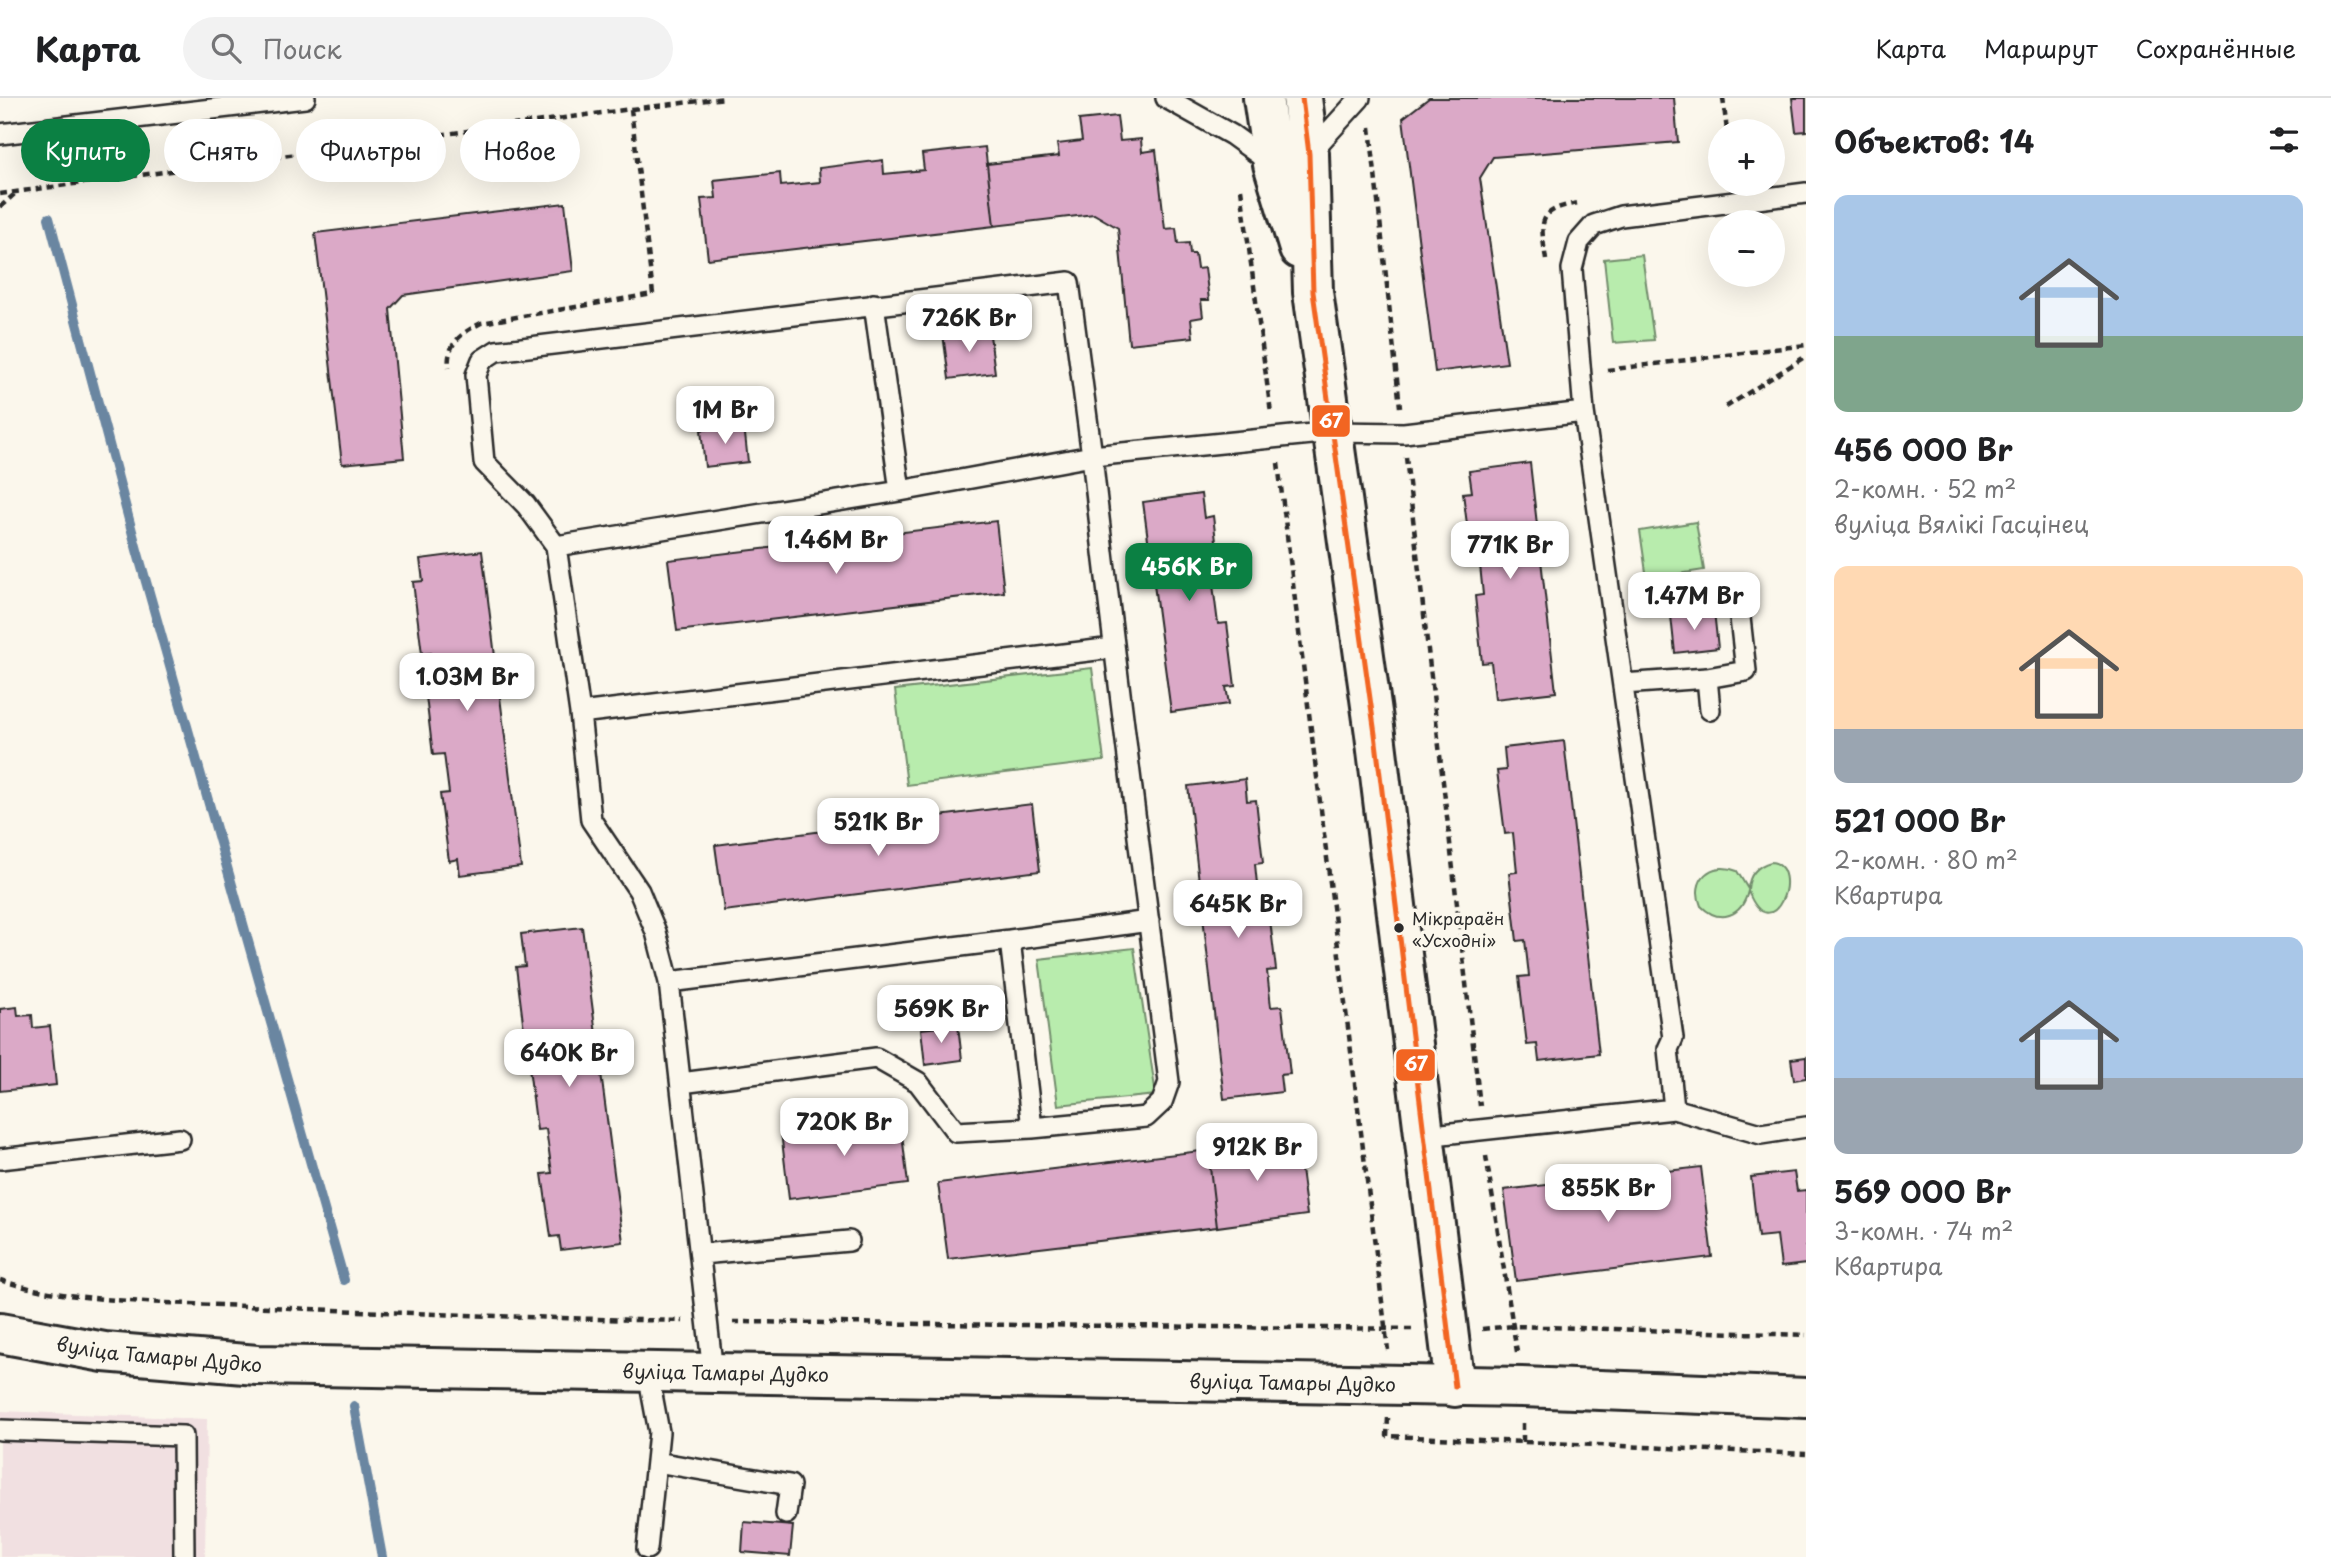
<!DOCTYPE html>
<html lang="ru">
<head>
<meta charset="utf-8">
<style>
	body { margin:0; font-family:"Playpen Sans",sans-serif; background:#f2f2f2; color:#202124; height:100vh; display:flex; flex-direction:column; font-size:26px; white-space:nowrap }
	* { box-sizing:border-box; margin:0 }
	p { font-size:23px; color:#757577 }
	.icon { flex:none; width:38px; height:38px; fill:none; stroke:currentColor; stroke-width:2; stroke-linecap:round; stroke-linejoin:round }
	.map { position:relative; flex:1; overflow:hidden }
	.side { display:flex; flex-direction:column; background:#fff; width:525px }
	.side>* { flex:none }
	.banner { position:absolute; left:21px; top:21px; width:665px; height:63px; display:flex; gap:14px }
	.controls { position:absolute; left:1708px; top:21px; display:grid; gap:14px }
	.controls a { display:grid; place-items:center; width:77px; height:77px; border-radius:50%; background:#fff; box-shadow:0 7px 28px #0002; font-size:35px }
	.price { position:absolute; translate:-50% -60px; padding:0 16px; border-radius:14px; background:#fff; color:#222; font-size:23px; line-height:46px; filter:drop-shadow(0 2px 4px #0008) }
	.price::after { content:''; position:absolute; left:50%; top:42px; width:21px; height:16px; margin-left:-10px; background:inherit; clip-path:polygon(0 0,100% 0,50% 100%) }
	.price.selected { background:#0b8043; color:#fff }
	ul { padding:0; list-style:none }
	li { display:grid; align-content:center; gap:14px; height:371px; padding:0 28px }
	li span { display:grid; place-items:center; height:217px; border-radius:14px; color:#555 }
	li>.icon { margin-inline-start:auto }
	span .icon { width:126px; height:126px; fill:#fffc; stroke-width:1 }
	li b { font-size:30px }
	h2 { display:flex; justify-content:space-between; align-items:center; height:84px; padding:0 28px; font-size:30px }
	.pill { padding:0 24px; border-radius:32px; background:#fff; box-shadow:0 7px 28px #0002; font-size:24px; line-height:63px }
	.pill.selected { background:#0b8043; color:#fff }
	header { display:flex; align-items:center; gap:42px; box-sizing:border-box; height:98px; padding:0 35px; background:#fff; border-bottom:2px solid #e0e0e0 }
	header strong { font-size:33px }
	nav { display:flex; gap:38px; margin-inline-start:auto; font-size:24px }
	.search { width:490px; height:63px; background:#f2f2f2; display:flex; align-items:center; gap:18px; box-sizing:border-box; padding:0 24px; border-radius:38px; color:#757577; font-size:26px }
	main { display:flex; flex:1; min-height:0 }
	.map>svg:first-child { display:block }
	.built { fill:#f1e0e1 }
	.park { fill:#b8ecad; stroke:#728c6c; stroke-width:2 }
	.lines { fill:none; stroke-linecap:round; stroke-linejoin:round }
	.stream { stroke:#6b86a1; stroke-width:10 }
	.building { fill:#dba9c7; stroke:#2b2b2b; stroke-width:2 }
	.lane-casing { stroke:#2b2b2b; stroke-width:24 }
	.street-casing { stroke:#2b2b2b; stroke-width:44 }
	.secondary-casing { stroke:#2b2b2b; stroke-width:44 }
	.path { stroke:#2b2b2b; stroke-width:4.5; stroke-dasharray:7 5; stroke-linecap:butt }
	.lane { stroke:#fbf7ec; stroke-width:19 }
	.street { stroke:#fbf7ec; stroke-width:38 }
	.secondary { stroke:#fbf7ec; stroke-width:38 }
	.bus-1-casing { stroke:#fbf7ec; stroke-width:10 }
	.bus-1 { stroke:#f26522; stroke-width:5 }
	.bus-dot { fill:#2b2b2b; stroke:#fbf7ec; stroke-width:2.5 }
	.labels { text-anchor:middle; stroke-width:7; stroke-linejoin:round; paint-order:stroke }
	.bus-label { font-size:17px; fill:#2b2b2b; stroke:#fbf7ec; text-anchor:start }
	.street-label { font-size:19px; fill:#2b2b2b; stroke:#fbf7ec }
	.line-badge { stroke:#fbf7ec; stroke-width:2.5 }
	.badge-label { font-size:19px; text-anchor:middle; font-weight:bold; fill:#fff }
</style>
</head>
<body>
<header>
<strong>Карта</strong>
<div class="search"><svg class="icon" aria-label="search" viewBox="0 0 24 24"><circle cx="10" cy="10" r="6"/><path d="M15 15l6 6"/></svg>Поиск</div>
<nav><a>Карта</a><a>Маршрут</a><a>Сохранённые</a></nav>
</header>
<main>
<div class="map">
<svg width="1806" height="1459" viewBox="0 0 1806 1459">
	<rect width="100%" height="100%" fill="#fbf7ec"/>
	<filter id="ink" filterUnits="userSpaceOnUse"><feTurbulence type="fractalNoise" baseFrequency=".0143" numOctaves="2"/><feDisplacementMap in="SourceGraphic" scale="14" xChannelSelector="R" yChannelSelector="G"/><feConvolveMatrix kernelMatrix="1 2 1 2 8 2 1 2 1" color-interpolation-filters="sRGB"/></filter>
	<g filter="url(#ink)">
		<path class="built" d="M0 1313 207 1321 205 1459H0Z"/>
		<path class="park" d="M1642 157 1654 242 1613 245 1604 161Z
			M1696 424 1704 472 1647 481 1640 433Z
			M1092 570 1104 663 907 687 895 592Z
			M1771 764C1806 768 1772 854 1748 793 1742 818 1720 827 1701 808 1690 782 1711 762 1737 773L1748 791C1749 777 1756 768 1771 764Z
			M1134 850 1156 997 1058 1007 1039 861Z"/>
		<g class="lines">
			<path class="stream" d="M49 120 137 452 344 1182
				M354 1308 382 1459"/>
		</g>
		<path class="building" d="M1429 0H1674L1678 44 1493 59 1480 80 1507 265 1435 274 1403 20Z
			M1792 0H1806V33L1796 34Z
			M1117 18 1120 43 1141 41 1142 54 1156 52 1165 131 1176 130 1178 146 1189 145 1190 156H1195L1197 171 1205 170 1209 202H1201L1203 219 1191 221 1193 239 1129 246 1118 130 1094 116 994 128 987 66 1059 58 1057 46 1082 43 1079 22Z
			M985 49 994 128 708 161 701 101 716 100 714 82 780 75 781 88 820 84 819 70 883 62 884 76 924 72 922 56Z
			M565 105 573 173 403 197 390 211 404 360 342 366 315 135Z
			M989 230 995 275 949 281 943 236Z
			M744 327 748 364 705 369 701 332Z
			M1530 365 1556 594 1495 601 1491 564 1482 565 1475 498 1483 497 1479 457 1471 458 1463 395 1472 394 1469 373Z
			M1201 396 1204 420 1213 418 1221 485 1213 487 1218 526 1227 525 1235 588 1226 589 1229 606 1171 614 1143 404Z
			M996 423 1004 494 677 533 668 462Z
			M482 453 521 769 460 777 458 761 449 763 440 696 449 695 444 656 433 657 425 590 435 589 431 555 422 556 413 484 423 483 420 461Z
			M1714 513 1718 550 1675 555 1671 518Z
			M1564 643 1599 956 1539 963 1537 946 1527 947 1519 879 1529 878 1525 842 1517 843 1509 775 1517 774 1513 735 1505 736 1497 673 1506 672 1504 650Z
			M1245 681 1247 703 1256 702 1263 765 1255 766 1259 806 1268 805 1276 872 1267 873 1271 909 1282 908 1290 976 1280 977 1282 994 1224 1001 1188 688Z
			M1032 706 1040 773 724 813 715 747Z
			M582 829 623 1144 561 1152 559 1138 551 1139 542 1076 552 1075 546 1031 537 1032 528 962 537 961 533 931 524 932 516 869 525 868 521 836Z
			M17 909 18 918 32 917 33 930 50 928 56 987 0 993V911Z
			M958 927 962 962 925 967 921 931Z
			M1806 959V980L1794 982 1791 961Z
			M900 1020 908 1086 789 1101 781 1034Z
			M1297 1041 1307 1117 1217 1129 1208 1052Z
			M1208 1052 1217 1129 948 1161 938 1085Z
			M1701 1069 1712 1159 1516 1183 1504 1092Z
			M1794 1074 1797 1093 1806 1092V1166L1781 1169 1777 1137 1758 1139 1751 1079Z
			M744 1424 793 1428 790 1458 742 1454Z"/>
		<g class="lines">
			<g class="lane-casing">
				<path id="lane" d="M1166 0 1232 37 1272 66
					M0 36 305 0
					M1309 56 1360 0
					M1806 95 1621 118 1594 127 1579 144 1572 171 1584 314 1673 940 1668 951 1674 1011 1761 1036 1806 1029
					M1069 184 1092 358 900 393 556 448 526 407 484 364 476 277 482 262 496 253Z
					M874 206 900 393
					M556 448 580 615 591 722 639 793 656 834 669 884 713 1275
					M1707 580 1746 573 1739 511
					M1623 586 1707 580 1710 612
					M580 615 1113 550
					M1149 823 1010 842 1032 1030 1146 1019 1162 1004 1169 984C1143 775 1115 567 1092 358L1332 334 1404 335 1584 314
					M669 884 1010 842
					M681 985 876 960 918 984 956 1034 1032 1030
					M1424 1038 1674 1011
					M0 1061 180 1041
					M701 1156 849 1143
					M0 1332 183 1338 184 1459
					M656 1364 790 1387 786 1416
					M647 1451 659 1334 648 1275"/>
			</g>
			<g class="street-casing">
				<path id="street" d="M1263 0 1273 66 1299 151
					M1302 0 1309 56 1313 194 1375 636 1455 1289"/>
			</g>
			<g class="secondary-casing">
				<g id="secondary">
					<path id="s1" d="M0 1235 104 1254 257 1267 1522 1289 1806 1300"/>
				</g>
			</g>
			<path class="path" d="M1723 0 1727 33
				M631 11 725 0
				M1370 29 1400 309
				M1241 91 1271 315
				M0 96 631 11 653 196 481 225C462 235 446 245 449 270
				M0 109 17 94
				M1546 162C1541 125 1535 112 1578 105
				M1607 272 1806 247
				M1726 309 1806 258
				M1406 359 1480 1008
				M1278 365 1388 1252
				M1486 1058 1517 1254
				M0 1182C70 1205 173 1205 247 1208 393 1215 538 1220 683 1223
				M733 1224 1414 1231
				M1482 1231 1513 1228 1806 1237
				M1388 1320 1387 1338 1806 1356
				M1523 1325V1346"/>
			<use href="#lane" class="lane"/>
			<use href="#street" class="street"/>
			<use href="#secondary" class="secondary"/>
			<g class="bus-1-casing">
				<path id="bus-1" d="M1302 0 1309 56 1313 194 1375 636 1455 1289"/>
			</g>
			<use href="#bus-1" class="bus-1"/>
		</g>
	</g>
	<circle class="bus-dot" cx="1399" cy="830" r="6"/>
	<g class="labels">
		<g class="bus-label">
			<text x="1412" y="827">Мікрараён<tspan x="1412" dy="22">«Усходні»</tspan></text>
		</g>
		<g class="street-label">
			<text dy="7" stroke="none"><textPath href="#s1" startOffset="161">вуліца Тамары Дудко</textPath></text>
			<text dy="7" stroke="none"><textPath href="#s1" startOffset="728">вуліца Тамары Дудко</textPath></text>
			<text dy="7" stroke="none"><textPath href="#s1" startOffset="1295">вуліца Тамары Дудко</textPath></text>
		</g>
	</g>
	<g class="line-badge">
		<rect x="1311" y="306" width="40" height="34" rx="7" fill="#f26522"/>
		<rect x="1395" y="950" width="41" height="34" rx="7" fill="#f26522"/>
	</g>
	<g class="badge-label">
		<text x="1331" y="330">67</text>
		<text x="1416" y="973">67</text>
	</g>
</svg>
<div class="controls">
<a>+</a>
<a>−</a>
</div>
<b class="price" style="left:969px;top:256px">726K Br</b>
<b class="price" style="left:725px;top:348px">1M Br</b>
<b class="price" style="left:836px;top:478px">1.46M Br</b>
<b class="price" style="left:1510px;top:483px">771K Br</b>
<b class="price selected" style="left:1189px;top:505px">456K Br</b>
<b class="price" style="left:1694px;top:534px">1.47M Br</b>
<b class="price" style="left:467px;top:615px">1.03M Br</b>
<b class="price" style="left:878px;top:760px">521K Br</b>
<b class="price" style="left:1238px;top:842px">645K Br</b>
<b class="price" style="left:941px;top:947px">569K Br</b>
<b class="price" style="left:569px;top:991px">640K Br</b>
<b class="price" style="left:844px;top:1060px">720K Br</b>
<b class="price" style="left:1257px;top:1085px">912K Br</b>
<b class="price" style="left:1608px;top:1126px">855K Br</b>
<div class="banner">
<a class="pill selected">Купить</a>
<a class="pill">Снять</a>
<a class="pill">Фильтры</a>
<a class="pill">Новое</a>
</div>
</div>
<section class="side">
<h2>Объектов: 14<svg class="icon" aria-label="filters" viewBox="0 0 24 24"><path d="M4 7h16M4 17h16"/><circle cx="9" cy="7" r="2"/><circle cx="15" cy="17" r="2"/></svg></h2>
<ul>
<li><span style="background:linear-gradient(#a9c7e8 65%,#7fa58c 0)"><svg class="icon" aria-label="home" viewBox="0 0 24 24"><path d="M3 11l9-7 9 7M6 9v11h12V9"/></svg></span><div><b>456 000 Br</b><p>2-комн. · 52 m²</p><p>вуліца Вялікі Гасцінец</p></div></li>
<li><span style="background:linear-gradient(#ffd9b3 75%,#9aa5b1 0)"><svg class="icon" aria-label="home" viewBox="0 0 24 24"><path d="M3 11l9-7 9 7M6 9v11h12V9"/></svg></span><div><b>521 000 Br</b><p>2-комн. · 80 m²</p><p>Квартира</p></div></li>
<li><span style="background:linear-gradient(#a9c7e8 65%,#9aa5b1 0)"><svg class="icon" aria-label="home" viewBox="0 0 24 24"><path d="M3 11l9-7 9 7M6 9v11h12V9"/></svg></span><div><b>569 000 Br</b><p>3-комн. · 74 m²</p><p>Квартира</p></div></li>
</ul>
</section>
</main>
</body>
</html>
